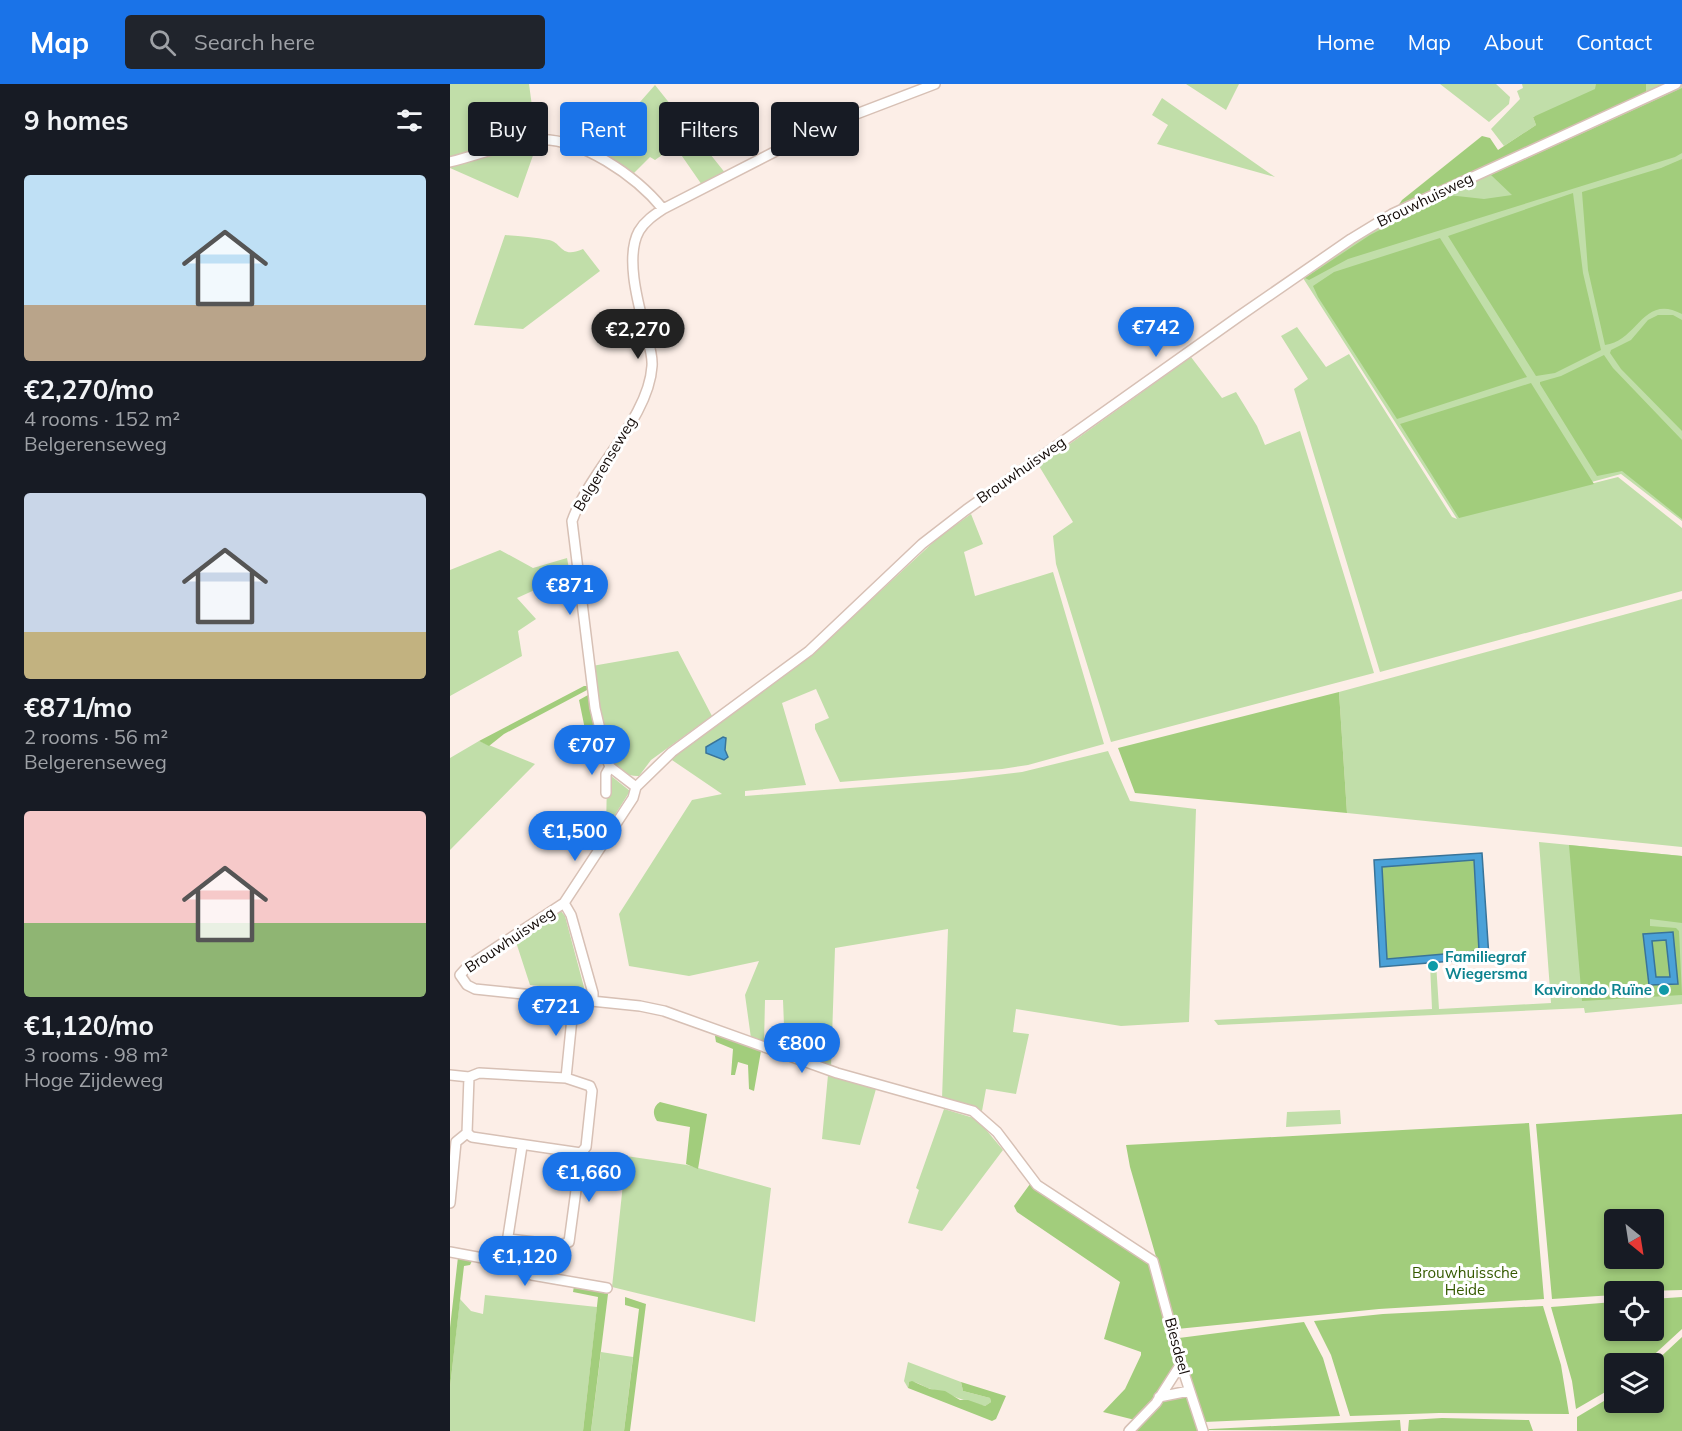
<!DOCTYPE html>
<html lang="en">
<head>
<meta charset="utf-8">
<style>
	body { margin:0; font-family:Mulish,sans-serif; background:#20242c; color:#f1f3f6; height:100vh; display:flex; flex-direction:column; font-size:22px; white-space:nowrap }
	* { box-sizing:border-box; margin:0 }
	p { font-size:20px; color:#9ea1a6 }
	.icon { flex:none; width:33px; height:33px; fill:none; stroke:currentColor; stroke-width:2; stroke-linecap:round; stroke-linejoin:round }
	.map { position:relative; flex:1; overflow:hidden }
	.drawer { display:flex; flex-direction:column; background:#171b24; width:450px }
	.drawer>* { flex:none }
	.banner { position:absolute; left:18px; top:18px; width:570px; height:54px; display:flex; gap:12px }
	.needle { width:39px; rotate:150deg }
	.tools { position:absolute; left:1154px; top:1125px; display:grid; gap:12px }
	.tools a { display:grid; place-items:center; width:60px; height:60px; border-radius:6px; background:#171b24; box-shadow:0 3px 9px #0003; font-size:30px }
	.price { position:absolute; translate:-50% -51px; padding:0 14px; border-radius:21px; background:#1a73e8; color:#fff; font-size:20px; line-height:39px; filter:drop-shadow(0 2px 3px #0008) }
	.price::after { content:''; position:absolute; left:50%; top:36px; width:18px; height:14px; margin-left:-9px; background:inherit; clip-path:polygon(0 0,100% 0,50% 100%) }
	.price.selected { background:#222; color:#fff }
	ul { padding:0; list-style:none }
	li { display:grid; align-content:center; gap:12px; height:318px; padding:0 24px }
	li span { display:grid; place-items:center; height:186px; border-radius:6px; color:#555 }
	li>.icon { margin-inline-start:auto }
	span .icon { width:108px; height:108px; fill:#fffc; stroke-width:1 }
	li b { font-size:26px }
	h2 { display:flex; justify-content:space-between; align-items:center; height:72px; padding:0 24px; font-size:26px }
	.chip { padding:0 21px; border-radius:6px; background:#171b24; box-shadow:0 3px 9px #0003; font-size:21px; line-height:54px }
	.chip.selected { background:#1a73e8; color:#fff }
	header { display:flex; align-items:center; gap:36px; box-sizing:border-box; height:84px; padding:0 30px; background:#1a73e8; color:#fff }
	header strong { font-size:28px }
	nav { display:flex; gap:33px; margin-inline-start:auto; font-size:21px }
	.search { width:420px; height:54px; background:#20242c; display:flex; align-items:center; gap:15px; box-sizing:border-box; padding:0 21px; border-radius:6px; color:#9ea1a6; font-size:22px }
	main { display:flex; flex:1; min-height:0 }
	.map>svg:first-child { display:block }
	.green { fill:#c1dea9 }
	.forest { fill:#a2cd7c; fill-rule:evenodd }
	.water { fill:#4aa1d8; stroke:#397499; stroke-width:1.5; fill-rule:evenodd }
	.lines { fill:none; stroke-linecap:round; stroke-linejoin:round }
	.minor-casing { stroke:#d7c0b5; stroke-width:12 }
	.minor { stroke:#fff; stroke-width:9 }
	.culture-dot { fill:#0f9aa8; stroke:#fff; stroke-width:2 }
	.labels { text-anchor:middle; stroke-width:6; stroke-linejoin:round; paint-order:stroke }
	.street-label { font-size:15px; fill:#120a07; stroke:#fff }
	.culture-label { font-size:15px; font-weight:bold; fill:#0d838f; stroke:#fff; text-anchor:start }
	.park-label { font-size:15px; fill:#355a00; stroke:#fff }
</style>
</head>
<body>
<header>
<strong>Map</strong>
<div class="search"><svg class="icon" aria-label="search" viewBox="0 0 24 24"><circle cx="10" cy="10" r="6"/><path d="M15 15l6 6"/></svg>Search here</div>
<nav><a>Home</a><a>Map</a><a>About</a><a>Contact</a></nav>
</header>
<main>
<section class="drawer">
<h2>9 homes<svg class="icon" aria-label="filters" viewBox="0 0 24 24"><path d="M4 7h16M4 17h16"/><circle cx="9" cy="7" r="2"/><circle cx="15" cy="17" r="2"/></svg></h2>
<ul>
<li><span style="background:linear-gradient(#bfe0f5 70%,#b9a48a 0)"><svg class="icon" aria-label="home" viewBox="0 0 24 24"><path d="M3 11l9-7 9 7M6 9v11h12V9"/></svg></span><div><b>€2,270/mo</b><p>4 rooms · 152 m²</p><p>Belgerenseweg</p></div></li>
<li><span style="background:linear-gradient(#c9d6e8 75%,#c2b280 0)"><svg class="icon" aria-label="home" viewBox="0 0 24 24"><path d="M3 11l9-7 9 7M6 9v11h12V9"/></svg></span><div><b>€871/mo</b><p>2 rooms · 56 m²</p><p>Belgerenseweg</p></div></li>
<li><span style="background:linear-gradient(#f6c9c9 60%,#8fb573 0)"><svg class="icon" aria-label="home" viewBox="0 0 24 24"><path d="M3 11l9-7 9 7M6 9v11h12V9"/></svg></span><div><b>€1,120/mo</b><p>3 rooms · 98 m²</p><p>Hoge Zijdeweg</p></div></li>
</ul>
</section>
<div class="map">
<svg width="1232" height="1347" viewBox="0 0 1232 1347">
	<rect width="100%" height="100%" fill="#fceee7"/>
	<path class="green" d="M0 0H79L86 52 0 76Z
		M736 0H789L776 26Z
		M990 0H1046L1060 13 1059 20 1039 38Z
		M1072 0H1232V437L1171 390 1057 421 1168 393 1232 444V507L930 588 844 305 858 295 831 252 847 243 876 283 899 270 1002 433 1007 435 853 194 954 123 1090 45 1085 32 1083 33 1086 41 1054 62 1041 45 1070 15 1067 7 1073 4Z
		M205 1 276 90 252 101 225 62 205 76 200 73 181 92 145 69Z
		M712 14 825 93 707 60 718 41 702 31Z
		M87 60 68 114 0 84V81Z
		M55 151C69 152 84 153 99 156 113 159 110 175 133 165L150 187 73 245 24 241Z
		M741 273 772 314 786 308 807 342 815 361 850 347 924 589 661 658 606 480 603 452 623 438 589 382Z
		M521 430 533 460 514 468 525 512 603 488 654 660 578 681 552 685 390 698 365 645V640L379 634 366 605 332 619 356 701 295 707V712L504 696 572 688 658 667 680 717 746 725 739 938 671 942 566 925 563 948 579 950 566 1010 536 1005 532 1027 492 1015 498 845 385 864 381 983 335 967 333 916H315L314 960 301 954 295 911 309 877 239 892 179 882 169 830 242 716 272 710 219 674 359 573 489 453Z
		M50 466 83 484 117 474 120 490 67 514 86 535 68 547 72 572 0 612V486Z
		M1232 515V763L897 729 889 608Z
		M228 567 262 632 201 676 189 692C174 693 162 681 157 668L142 582Z
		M29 657 85 680 0 766V674Z
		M160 691 180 707 156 745 157 696Z
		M1089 758 1232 772V920L1135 929 1134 924 768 941 764 936 982 925 980 880 986 879 989 925 1101 919Z
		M110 826 115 832 135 907 80 901 65 855Z
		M378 991 426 1005 410 1061 372 1055Z
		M494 1025 527 1035 553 1066 492 1147 458 1139 469 1106 466 1104Z
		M890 1026 891 1040 836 1043 837 1028Z
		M176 1072 237 1081 321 1104 305 1238 162 1203Z
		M35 1211 147 1223 133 1347H0V1303L10 1215 21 1227 33 1230Z
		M151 1268 183 1273 174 1347H141Z
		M458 1278 511 1298 513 1307 540 1314 541 1318 535 1322C516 1318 500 1310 481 1305 473 1303 468 1297 459 1298L458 1304 454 1297Z"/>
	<path class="forest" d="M1146 0H1196V11L948 122 952 116 1032 52 1040 54 1048 66 1086 41 1083 33 1145 5Z
		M1232 4V69L1225 73 898 175 859 196 855 194 920 151 998 111 1034 115 1062 111 1041 91Z
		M1232 75V230C1193 209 1188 257 1155 261L1138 186 1132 108 1211 84Z
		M1123 109 1133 189 1151 266 1105 289 1086 292 998 152Z
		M990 154 1077 293 947 335 868 213 863 202 884 188Z
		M1208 231H1223L1232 236V347L1171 285 1160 269 1161 266 1181 256 1198 236Z
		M1154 271 1163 284 1232 356V435L1172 387 1147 392 1090 300V298L1111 292Z
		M1081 299 1144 400 1009 434 950 340Z
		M134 602H137V606L54 650 39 662 29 657Z
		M889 608 897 729 685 709 668 664Z
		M138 611 148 656 118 670 117 666 137 655 129 616Z
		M1119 761 1232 772V839L1200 835V842L1226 844 1229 847 1232 911 1132 917ZM1223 848 1228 900 1199 901 1193 850Z
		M1024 776 1029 867 937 875 932 783Z
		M1216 856 1220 893H1205L1202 857Z
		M268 950 311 967 304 1007 299 1005 298 981 288 978 285 991H281L283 965 266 958 265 952Z
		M210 1018 257 1030 248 1085 236 1080 240 1043 207 1037C202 1030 203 1022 210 1018Z
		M1232 1030V1206L1164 1208V1211L1102 1215 1086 1040ZM1164 1136H1203V1174H1164Z
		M1079 1039 1094 1215 929 1225 727 1245 680 1083 676 1061Z
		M580 1100 700 1177 727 1275C717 1295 705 1323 685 1336L653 1328 675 1305 691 1271V1268L654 1255 670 1198 567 1128 564 1122Z
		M8 1173 22 1177 20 1181 14 1182 0 1303V1244Z
		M124 1202 158 1210 141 1347H133L148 1213 123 1208Z
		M175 1213 196 1220 180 1347H174L189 1225 175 1221Z
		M1232 1213V1245L1195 1279 1164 1280V1303L1126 1325 1122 1297 1101 1223 1164 1218V1246H1203V1215Z
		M1093 1222 1111 1281 1119 1330 989 1329 900 1332 881 1271 864 1237 933 1230Z
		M854 1238 873 1274 890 1332 754 1338 729 1254Z
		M1232 1253V1347H1127V1333L1164 1311V1318H1203V1280Z
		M462 1297 480 1305 495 1307 510 1316H518L535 1322 541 1318 540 1314 513 1307 511 1298 556 1312 546 1335 542 1337 458 1304 459 1298Z
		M732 1310 739 1313 750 1347H684L710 1315Z
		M992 1334 1079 1336 1083 1347H958L959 1336Z
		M950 1336 951 1347 756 1346 760 1345Z"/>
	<path class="water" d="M273 653 276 654 275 666 278 673 274 676 256 669V663Z
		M1032 769 1039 874 930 883 924 776ZM1024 776 1029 867 937 875 932 783Z
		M1223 848 1228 900 1199 901 1193 850ZM1216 856 1220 893H1206L1202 857Z"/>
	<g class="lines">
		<g class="minor-casing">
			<path id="minor" d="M0 78C28 71 58 59 86 56 130 52 187 93 213 125
				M186 703 160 683 157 675 145 624 122 437C140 386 199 334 202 282 203 270 198 258 195 246 188 219 175 172 189 147 195 137 204 131 213 125L375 42 485 0
				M156 709V690L160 683
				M114 819 121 831 143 909V916
				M10 891 18 882 114 819 183 714 186 703 222 668 359 567 472 460 516 426 788 233 901 155 942 130 1226 0
				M10 891 17 901 25 905 190 922 214 927 387 989 523 1027 547 1048 587 1101 703 1177 731 1280 753 1347
				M0 991 19 993 29 989 116 994 140 1002 142 1007 136 1063 131 1069 119 1158 109 1161 59 1155
				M116 994 124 914
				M17 1049 22 1053 131 1069
				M0 1119 6 1058 17 1049 19 993
				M0 1168 54 1178 82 1191 157 1204
				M54 1178 72 1062
				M709 1313 739 1307
				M679 1347 706 1319 731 1280"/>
		</g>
		<use href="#minor" class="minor"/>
	</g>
	<g class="culture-dot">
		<circle cx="983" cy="882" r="6"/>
		<circle cx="1214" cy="906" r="6"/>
	</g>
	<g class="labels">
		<g class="street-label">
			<text transform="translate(975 116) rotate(-26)" y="5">Brouwhuisweg</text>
			<text transform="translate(155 380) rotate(-59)" y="5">Belgerenseweg</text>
			<text transform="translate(571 386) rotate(-35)" y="5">Brouwhuisweg</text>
			<text transform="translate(60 856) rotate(-34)" y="5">Brouwhuisweg</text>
			<text transform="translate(727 1262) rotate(75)" y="5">Biesdeel</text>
		</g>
		<g class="culture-label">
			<text x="995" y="878">Familiegraf<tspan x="995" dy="17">Wiegersma</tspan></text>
			<text x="1202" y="911" text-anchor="end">Kavirondo Ruïne</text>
		</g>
		<g class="park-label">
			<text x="1015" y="1194">Brouwhuissche<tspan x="1015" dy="17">Heide</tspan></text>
		</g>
	</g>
</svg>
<div class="tools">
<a><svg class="needle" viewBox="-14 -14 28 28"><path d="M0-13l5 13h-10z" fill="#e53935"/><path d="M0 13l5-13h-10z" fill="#9ea1a6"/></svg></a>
<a><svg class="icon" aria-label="locate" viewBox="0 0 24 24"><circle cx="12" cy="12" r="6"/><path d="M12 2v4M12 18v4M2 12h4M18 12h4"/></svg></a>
<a><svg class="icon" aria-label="layers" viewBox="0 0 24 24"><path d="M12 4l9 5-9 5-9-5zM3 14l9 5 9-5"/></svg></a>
</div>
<b class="price" style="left:706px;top:274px">€742</b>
<b class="price selected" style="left:188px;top:276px">€2,270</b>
<b class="price" style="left:120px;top:532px">€871</b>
<b class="price" style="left:142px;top:692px">€707</b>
<b class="price" style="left:125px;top:778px">€1,500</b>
<b class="price" style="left:106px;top:953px">€721</b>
<b class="price" style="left:352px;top:990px">€800</b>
<b class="price" style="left:139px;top:1119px">€1,660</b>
<b class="price" style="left:75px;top:1203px">€1,120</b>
<div class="banner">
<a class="chip">Buy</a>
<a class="chip selected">Rent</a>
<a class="chip">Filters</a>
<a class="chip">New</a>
</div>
</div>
</main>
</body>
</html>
